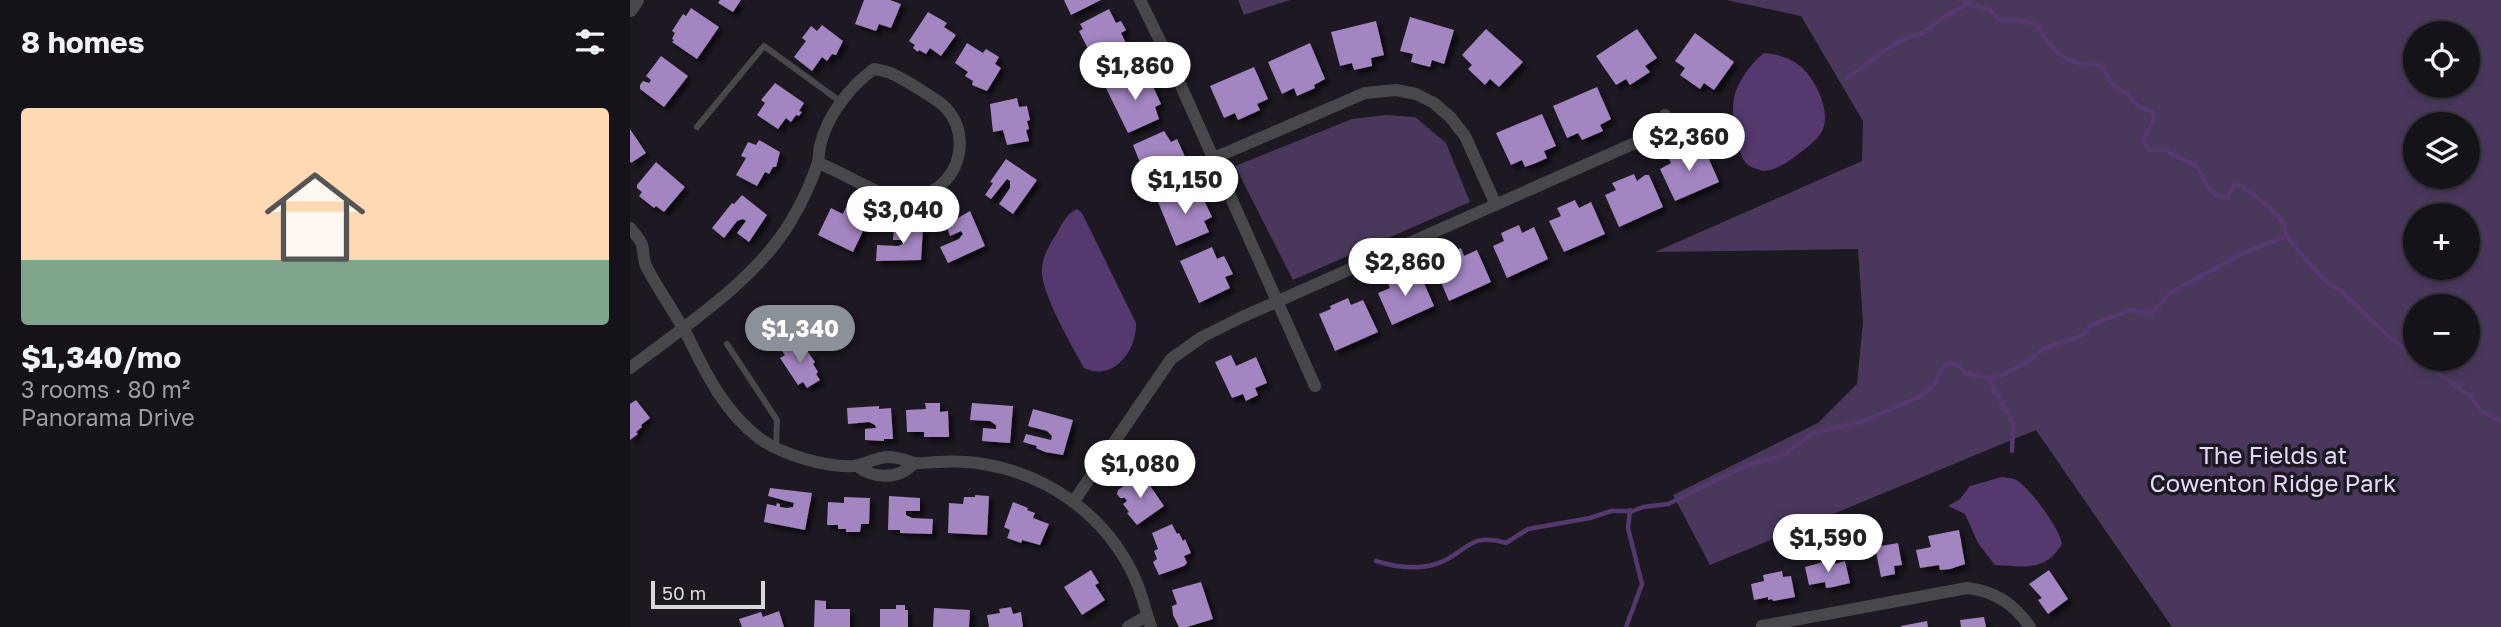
<!DOCTYPE html>
<html lang="en">
<head>
<meta charset="utf-8">
<style>
	body { margin:0; font-family:"Golos Text",sans-serif; background:#1f1b23; color:#f1f3f6; height:100vh; display:flex; flex-direction:column; font-size:26px; white-space:nowrap }
	* { box-sizing:border-box; margin:0 }
	p { font-size:23px; color:#9e9ea2 }
	.icon { flex:none; width:38px; height:38px; fill:none; stroke:currentColor; stroke-width:2; stroke-linecap:round; stroke-linejoin:round }
	.map { position:relative; flex:1; overflow:hidden }
	.sheet { display:flex; flex-direction:column; background:#16121a; width:630px }
	.sheet>* { flex:none }
	.buttons { position:absolute; left:1773px; top:21px; display:grid; gap:14px }
	.buttons a { display:grid; place-items:center; width:77px; height:77px; border-radius:50%; background:#16121a; box-shadow:0 4px 10px #0003,0 0 0 2px #353239; font-size:35px }
	.scale { position:absolute; left:21px; bottom:18px; width:114px; box-sizing:border-box; padding-left:7px; border:4px solid #d9d6dd; border-top:0; font-size:19px; line-height:24px; white-space:nowrap; color:#d9d6dd; -webkit-text-stroke:5px #1d1822; paint-order:stroke }
	.price { position:absolute; translate:-50% -60px; padding:0 16px; border-radius:24px; background:#fff; color:#222; font-size:23px; line-height:46px; filter:drop-shadow(0 2px 4px #0008) }
	.price::after { content:''; position:absolute; left:50%; top:42px; width:21px; height:16px; margin-left:-10px; background:inherit; clip-path:polygon(0 0,100% 0,50% 100%) }
	.price.current { background:#8c9099; color:#fff }
	ul { padding:0; list-style:none }
	li { display:grid; align-content:center; gap:14px; height:371px; padding:0 21px }
	li span { display:grid; place-items:center; height:217px; border-radius:7px; color:#555 }
	li>.icon { margin-inline-start:auto }
	span .icon { width:126px; height:126px; fill:#fffc; stroke-width:1 }
	li b { font-size:30px }
	h2 { display:flex; justify-content:space-between; align-items:center; height:84px; padding:0 21px; font-size:30px }
	main { display:flex; flex:1; min-height:0 }
	.map>svg:first-child { display:block }
	.green { fill:#4a385c; fill-rule:evenodd }
	.water { fill:#54386e }
	.lines { fill:none; stroke-linecap:round; stroke-linejoin:round }
	.stream { stroke:#54386e; stroke-width:4.5 }
	.building { fill:#a385c2; filter:url(#shadow) }
	.service { stroke:#49474c; stroke-width:6 }
	.minor { stroke:#49474c; stroke-width:12 }
	.tertiary { stroke:#49474c; stroke-width:16 }
	.labels { text-anchor:middle; stroke-width:7; stroke-linejoin:round; paint-order:stroke }
	.park-label { font-size:24px; fill:#e6d6f9; stroke:#1d1822 }
</style>
</head>
<body>
<main>
<section class="sheet">
<h2>8 homes<svg class="icon" aria-label="filters" viewBox="0 0 24 24"><path d="M4 7h16M4 17h16"/><circle cx="9" cy="7" r="2"/><circle cx="15" cy="17" r="2"/></svg></h2>
<ul>
<li><span style="background:linear-gradient(#ffd9b3 70%,#7fa58c 0)"><svg class="icon" aria-label="home" viewBox="0 0 24 24"><path d="M3 11l9-7 9 7M6 9v11h12V9"/></svg></span><div><b>$1,340/mo</b><p>3 rooms · 80 m²</p><p>Panorama Drive</p></div></li>
</ul>
</section>
<div class="map">
<svg width="1871" height="627" viewBox="0 0 1871 627">
	<defs>
		<filter id="shadow"><feDropShadow dx="4.5" dy="4.5" stdDeviation="2" flood-color="#0009"/></filter>
	</defs>
	<rect width="100%" height="100%" fill="#1d1822"/>
	<path class="green" d="M608 0H660L614 15Z
		M1096 0H1871V627H1542L1406 430 1080 565 1043 495 1188 423 1227 384 1233 322 1228 249 1025 252 1232 161 1233 121 1171 16ZM1785 33H1838V86H1785ZM1785 124H1838V177H1785ZM1838 215V268H1785V215ZM1838 306V359H1785V306Z
		M756 115 785 117 816 143 840 202 663 280 605 166 722 119Z"/>
	<path class="water" d="M1134 53C1147 54 1159 57 1170 66 1186 79 1203 114 1191 133 1185 142 1175 149 1167 155 1157 163 1146 170 1133 171 1128 169 1121 168 1117 164 1105 152 1100 110 1105 94 1109 80 1123 61 1134 53Z
		M447 209 452 213 506 323C507 351 483 382 454 368 443 348 409 290 412 268 413 255 420 244 427 233 432 224 437 213 447 209Z
		M1372 477C1377 478 1384 478 1388 481 1401 490 1430 529 1432 544 1415 573 1393 566 1365 565L1348 543 1335 514 1318 506 1330 499 1340 486Z"/>
	<g class="lines">
		<path class="stream" d="M1336 0 1341 5 1360 9 1369 20H1388L1406 24C1413 38 1431 61 1448 63 1456 64 1463 64 1471 66L1484 86 1497 94 1509 107 1523 112 1524 119 1513 140 1519 150 1536 149C1544 159 1556 157 1565 166 1575 176 1575 190 1589 197H1598L1604 185 1612 186 1640 208 1653 222 1657 236 1665 247 1695 281 1712 292 1757 335 1785 356
			M1217 78 1260 47 1272 40 1295 32 1309 20 1339 3
			M1788 359 1840 396 1851 411 1871 421
			M1358 378 1383 424 1382 451
			M746 561C765 567 787 570 806 564 837 554 838 531 876 543L898 529 960 518 981 511H1003L1013 507 1038 504 1117 465 1152 456 1183 433 1234 421 1286 398 1298 391 1306 382 1313 367 1319 363 1327 364 1335 373 1358 378 1370 376 1399 361 1414 348 1446 338 1454 334 1460 325 1501 310 1521 314 1540 293 1613 253 1657 236
			M996 627 1012 584 998 528 1000 510"/>
	</g>
	<path class="building" d="M90 0H111L103 12 88 3Z
		M234 0H260L271 4 261 28 249 24 246 31 225 24Z
		M434 0H471L441 15Z
		M61 8 89 27 67 59 42 42 44 40 42 39 45 33 42 31 53 14 56 16Z
		M479 9 486 23 491 21 496 30 491 33 497 45 502 43 507 52 470 71 460 53 464 51 462 47 458 49 449 31 453 29 450 24Z
		M298 12 317 23 314 27 326 35 311 56 300 48 296 54 289 50 288 52 283 48 285 45 279 41Z
		M780 17 824 30 814 64 802 60 800 67 781 62 783 54 770 51Z
		M746 21 754 55 741 58 742 66 724 70 722 63 710 66 701 32Z
		M192 25 213 41 206 55 202 54 197 61 192 57 182 71 164 57 176 41 172 38 181 26 187 31Z
		M856 29 893 62 869 87 860 79 855 85 838 69 842 65 832 55Z
		M1007 29 1027 58 1015 66 1020 72 1000 85 996 79 986 85 966 56Z
		M1065 33 1104 62 1084 90 1074 83 1070 89 1050 75 1055 68 1045 61Z
		M337 43 353 53 356 49 369 57 365 64 371 68 357 91 342 85 343 81 335 76 338 72 325 63Z
		M680 43 695 79 684 85 685 88 667 96 664 88 652 94 638 62Z
		M31 56 58 76 34 107 10 89V85L13 81 19 83 21 80 16 76Z
		M624 67 638 99 627 104 630 110 608 120 605 113 594 118 580 86Z
		M509 73 514 85 521 82 531 104 525 107 529 119 498 133 476 88Z
		M145 83 174 103 169 111 172 112 169 116 166 115 161 122 156 118 148 129 127 115 135 103 131 100Z
		M967 87 981 119 970 125 973 131 952 140 948 133 937 138 923 106Z
		M387 98 389 107 397 106 400 120 397 121 399 129 396 130 399 141 377 145 373 130 363 132 360 104Z
		M912 114 926 146 914 151 917 158 906 163 895 167 892 160 881 165 866 133Z
		M0 129 16 153 1 163 0 161Z
		M534 131 541 142 547 139 557 161 549 165 554 176 521 190 503 145Z
		M129 140 150 152 146 167H143L139 174 135 172 127 186 106 175 116 158 111 156 118 142 126 145Z
		M1060 147 1063 156 1075 150 1089 182 1045 201 1030 169 1041 163 1038 157Z
		M376 159 407 180 383 214 369 204 380 188V181L377 179 361 199 355 195 363 183 360 182Z
		M26 162 55 187 34 212 26 206 24 208 9 196 12 192 7 188V185Z
		M1004 174 1007 181 1015 175H1019L1033 207 989 227 975 195 986 190 982 183Z
		M560 188 566 199 572 196 582 217 574 221 579 232 546 246 528 202Z
		M112 195 137 215 119 242 107 233 116 221 113 219 107 221 94 238 82 228 102 203 104 204Z
		M945 200 949 208 961 202 975 234 934 252 919 221 931 216 927 208Z
		M216 207 240 216 223 252 188 235 201 208 213 214Z
		M340 211 355 246 318 263 310 247 329 239 333 234 331 231 320 236 316 225Z
		M889 225 892 233 904 227 918 259 877 278 863 246 874 241 871 233Z
		M264 227 293 228 291 260 246 261 247 245 268 246 275 243V240H263Z
		M582 247 587 259 594 256 603 274 595 277 600 288 569 303 550 261Z
		M831 248 834 256 847 250 861 282 819 301 805 268 816 263 813 256Z
		M774 273 778 280 790 274 804 306 762 325 748 293 760 288 757 281Z
		M718 298 721 305 733 300 748 332 705 351 689 314 701 309 700 306Z
		M164 341 175 354 178 352 185 362 183 364 188 372 186 374 190 380 177 388 173 382 168 385 150 358 155 355 151 350Z
		M601 355 606 366 626 357 637 383 625 388 628 395 616 401 613 394 602 398 585 362Z
		M6 400 20 418 11 425 12 427 6 432 8 434 0 440V404Z
		M295 403H310V412L318 411 319 437H294V432H277L276 410 296 409Z
		M342 403 383 406 380 443 352 441 353 428 366 429V425L360 421 340 420Z
		M249 406V409L261 408 263 439H254V441L235 440V429L246 428 245 425 239 422 218 424 217 408Z
		M403 409 443 420 433 455 415 452 406 448 407 446 393 442 396 434 421 440 422 436 417 431 398 426Z
		M512 474 534 506 507 525 497 513 499 512 493 504 497 501 495 498H490L487 494 488 490Z
		M140 488 182 493 175 530 134 522 137 504 146 506 147 503 150 504V507L157 508 163 507 164 503 138 496Z
		M345 495 359 496 357 535 318 533 319 503 333 504 334 497H345Z
		M259 496 290 498V511H276V515L282 518 303 519 302 534 270 533V530H258Z
		M214 497 240 498 239 524H231L230 532H216V529H208V525H197L198 502 214 503Z
		M383 502 398 508 397 510 405 513 403 518 419 524 410 545 392 540 391 543 377 538 380 530 374 527Z
		M542 524 547 534 549 533 553 541 555 539 561 553 554 556 557 563 554 566 529 575 523 562 527 559 524 551 528 549 522 533Z
		M1329 530 1335 564 1320 569 1310 570 1309 565 1290 568 1286 550 1301 547 1298 536Z
		M1268 543 1272 565 1264 566 1265 574 1251 577 1245 547Z
		M1204 559 1205 564 1215 561 1220 583 1203 587 1196 588 1195 582 1179 585 1175 567Z
		M461 570 469 583 465 585 475 600 452 615 434 587Z
		M1419 570 1438 599 1418 614 1408 600 1412 598 1399 584Z
		M1152 571 1153 577 1161 576 1165 597 1143 601 1142 599 1138 600V597L1124 600 1121 584 1134 581 1133 575Z
		M571 582 583 619 557 627H549L543 615 542 606 547 604 542 590Z
		M185 600 196 601V609H220V627H184Z
		M266 605H275V610H278V627H250V609H266Z
		M381 607 383 614 391 612 393 627H359L357 615 370 613 369 609Z
		M304 608 340 610 339 627H303Z
		M149 611 154 627H112L109 619 131 612 133 617Z
		M1354 617 1356 627H1331L1330 620Z
		M1297 621 1298 627H1271V626Z"/>
	<g class="lines">
		<path class="service" d="M67 127 134 46 211 102
			M97 344 147 420 146 448"/>
		<path class="minor" d="M510 0 539 59 685 386
			M584 158 735 93 766 90 786 94 804 103 821 118 835 136 866 205
			M0 228C4 233 10 239 12 245 14 252 13 259 16 266 29 291 46 314 59 339 77 376 95 412 129 438 150 454 197 468 224 466 235 465 245 457 259 457 269 457 276 461 285 463 291 464 299 462 306 462 322 461 338 461 353 464 417 474 473 514 502 572 511 589 515 609 521 627
			M0 368C55 326 126 280 161 221 171 204 182 181 188 162 189 157 189 152 190 146 197 116 219 87 244 69 249 70 255 71 260 73 269 76 308 100 315 107 338 131 333 169 307 188 295 196 282 201 267 198 245 194 211 171 188 163
			M227 466C244 479 269 480 284 463
			M444 501 541 359 572 337 612 317 1014 139 1035 115
			M1132 626 1337 588C1365 591 1384 604 1400 627
			M498 627 517 616"/>
		<path class="tertiary" d="M0 9 6 0"/>
	</g>
	<g class="labels">
		<g class="park-label">
			<text x="1643" y="464">The Fields at<tspan x="1643" dy="28">Cowenton Ridge Park</tspan></text>
		</g>
	</g>
</svg>
<div class="buttons">
<a><svg class="icon" aria-label="locate" viewBox="0 0 24 24"><circle cx="12" cy="12" r="6"/><path d="M12 2v4M12 18v4M2 12h4M18 12h4"/></svg></a>
<a><svg class="icon" aria-label="layers" viewBox="0 0 24 24"><path d="M12 4l9 5-9 5-9-5zM3 14l9 5 9-5"/></svg></a>
<a>+</a>
<a>−</a>
</div>
<div class="scale">50 m</div>
<b class="price" style="left:505px;top:102px">$1,860</b>
<b class="price" style="left:1059px;top:173px">$2,360</b>
<b class="price" style="left:555px;top:216px">$1,150</b>
<b class="price" style="left:273px;top:246px">$3,040</b>
<b class="price" style="left:775px;top:298px">$2,860</b>
<b class="price current" style="left:170px;top:365px">$1,340</b>
<b class="price" style="left:510px;top:500px">$1,080</b>
<b class="price" style="left:1198px;top:574px">$1,590</b>
</div>
</main>
</body>
</html>
